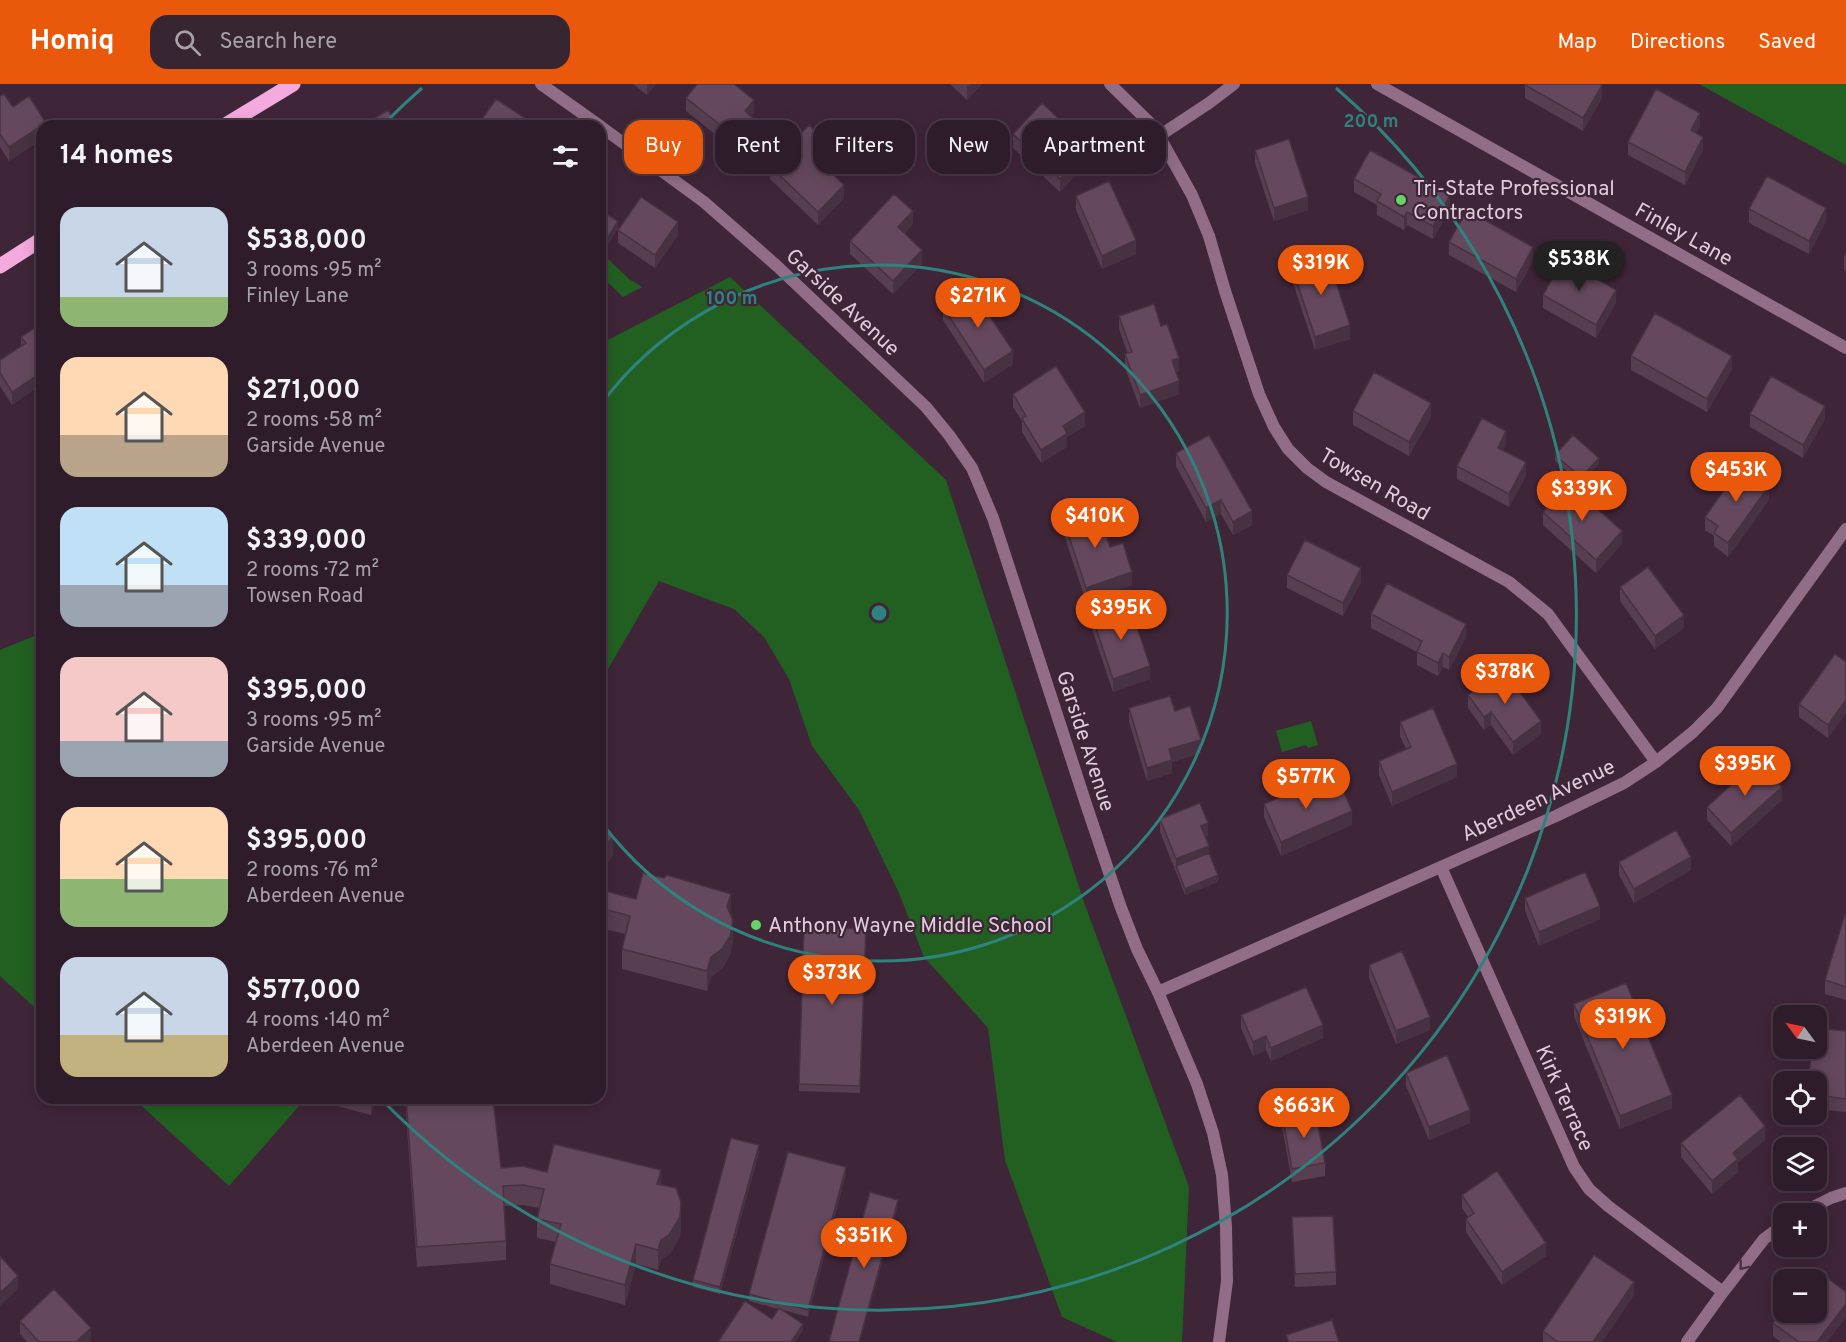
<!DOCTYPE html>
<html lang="en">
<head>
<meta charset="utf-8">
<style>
	body { margin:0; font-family:Overpass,sans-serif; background:#372532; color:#f1f3f6; height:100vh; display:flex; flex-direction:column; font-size:22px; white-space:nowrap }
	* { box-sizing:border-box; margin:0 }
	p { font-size:20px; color:#a7a1a8 }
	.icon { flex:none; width:33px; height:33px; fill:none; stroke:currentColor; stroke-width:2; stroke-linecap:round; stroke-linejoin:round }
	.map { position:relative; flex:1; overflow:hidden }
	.sheet { position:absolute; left:36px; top:36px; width:570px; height:984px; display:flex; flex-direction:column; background:#2f1c2a; border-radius:18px; box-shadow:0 3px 15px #0003,0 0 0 2px #4a3a47 }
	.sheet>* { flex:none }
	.hud { position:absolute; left:624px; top:36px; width:570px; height:54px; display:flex; gap:12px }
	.needle { width:39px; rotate:303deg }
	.buttons { position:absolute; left:1773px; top:921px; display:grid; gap:12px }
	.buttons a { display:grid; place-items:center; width:54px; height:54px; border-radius:12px; background:#2f1c2a; box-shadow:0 3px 15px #0003,0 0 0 2px #4a3a47; font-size:30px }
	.price { position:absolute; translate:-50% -51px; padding:0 14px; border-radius:21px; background:#ea580c; color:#fff; font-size:20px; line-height:39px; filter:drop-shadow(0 2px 3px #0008) }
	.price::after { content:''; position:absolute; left:50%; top:36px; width:18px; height:14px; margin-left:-9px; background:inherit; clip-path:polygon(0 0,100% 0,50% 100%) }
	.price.on { background:#222; color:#fff }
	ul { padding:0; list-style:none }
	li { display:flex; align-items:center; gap:18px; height:150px; padding:0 24px }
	li span { display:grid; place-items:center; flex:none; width:168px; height:120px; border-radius:18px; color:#555 }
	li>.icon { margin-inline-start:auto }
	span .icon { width:72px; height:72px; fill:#fffc; stroke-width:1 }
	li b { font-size:26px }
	h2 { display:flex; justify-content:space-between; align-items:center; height:72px; padding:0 24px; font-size:26px }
	.pill { padding:0 21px; border-radius:18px; background:#2f1c2a; box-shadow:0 3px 15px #0003,0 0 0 2px #4a3a47; font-size:21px; line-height:54px }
	.pill.on { background:#ea580c; color:#fff }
	header { display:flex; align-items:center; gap:36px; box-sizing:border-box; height:84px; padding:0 30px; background:#ea580c; color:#fff }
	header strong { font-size:28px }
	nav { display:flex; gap:33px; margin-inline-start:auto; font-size:21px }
	.search { width:420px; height:54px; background:#372532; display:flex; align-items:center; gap:15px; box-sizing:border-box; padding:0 21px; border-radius:18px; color:#a7a1a8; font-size:22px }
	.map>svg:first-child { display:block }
	.green { fill:#226022 }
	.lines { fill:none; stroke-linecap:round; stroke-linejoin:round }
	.minor { stroke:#916d87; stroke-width:12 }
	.tertiary { stroke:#916d87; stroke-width:12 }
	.primary { stroke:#f4aadf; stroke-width:15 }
	.wall { fill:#573e50 }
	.shaded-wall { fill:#473241 }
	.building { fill:#65485d; stroke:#473241; stroke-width:1.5 }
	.oneway { stroke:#4b3044 }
	.ring { fill:none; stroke:#2e837e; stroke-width:3 }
	.poi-dot { fill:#67d465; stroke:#3f2538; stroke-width:2 }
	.labels { text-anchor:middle; stroke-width:4.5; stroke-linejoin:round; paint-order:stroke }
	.poi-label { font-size:21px; fill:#dfcdd9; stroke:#3f2538; text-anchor:start }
	.street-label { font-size:21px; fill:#dfcdd9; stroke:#3f2538 }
	.centre { fill:#2e837e; stroke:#3f2538; stroke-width:3 }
	.ring-label { font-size:18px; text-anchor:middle; font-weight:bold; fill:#2e837e; stroke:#3f2538; stroke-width:4.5; stroke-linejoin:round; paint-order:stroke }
</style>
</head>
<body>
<header>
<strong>Homiq</strong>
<div class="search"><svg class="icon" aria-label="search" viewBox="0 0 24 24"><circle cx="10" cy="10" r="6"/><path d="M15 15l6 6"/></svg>Search here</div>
<nav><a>Map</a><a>Directions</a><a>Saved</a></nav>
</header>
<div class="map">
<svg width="1846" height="1258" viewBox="0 0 1846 1258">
	<rect width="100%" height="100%" fill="#3f2538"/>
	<path class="green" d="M1699 0H1846V81Z
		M608 175 629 195 642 203 623 213 600 191V184Z
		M730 193 946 396 1085 821 1189 1103 1182 1258H1117L1062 1233 1005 1076 988 944 924 873 899 809 859 726 812 662 789 595 764 553 734 525 659 497 600 599V260Z
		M42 549V930L0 892V566Z
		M1311 637 1318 661 1308 664 1306 661 1282 668 1276 647Z
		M133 1014H306L229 1102Z"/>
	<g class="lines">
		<path class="minor" d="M1110 0 1150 39 1159 52 1192 111 1209 152 1225 207 1259 310 1274 343 1288 365 1307 384 1326 398 1509 498 1548 530 1656 678
			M1377 0 1846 264
			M1159 52 1209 19 1234 0
			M1441 783 1574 1083 1589 1105 1608 1122 1723 1208
			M1158 908 1556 732 1624 699 1656 678 1693 648 1717 624 1846 445
			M1799 1130 1831 1114 1846 1109
			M1687 1258 1723 1208 1764 1155 1784 1140"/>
		<path class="tertiary" d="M541 0 600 42
			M600 42 704 118 777 182 926 323 949 351 972 384 993 434 1087 723 1120 821 1137 865 1158 908 1197 1000 1213 1049 1222 1091 1226 1143 1227 1197 1219 1258"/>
		<path class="primary" d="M224 42 293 0
			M0 182 42 155"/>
	</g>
	<path class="wall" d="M633 0H656L647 11Z
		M950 0H982L967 16Z
		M1525 1 1602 14 1583 47 1525 14Z
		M0 12 13 23 46 42H42V55L9 77 0 63Z
		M686 14 754 29 751 33 753 47 737 68 686 27Z
		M1700 42 1696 49 1703 66 1685 101 1628 71V58Z
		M1013 50 1069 52 1085 81 1060 108 1013 64Z
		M1255 66 1308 126 1274 137 1255 79Z
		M829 74 823 81 844 114 818 141 770 95V82Z
		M1354 95 1450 124 1433 155 1407 141 1404 146 1377 131V121L1354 108Z
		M1076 112 1136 170 1102 185 1076 126Z
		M1749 125 1826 137 1809 170 1749 139Z
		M600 126 618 144 607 162 600 157Z
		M913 140 904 150 922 180 893 210 850 170V157Z
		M618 146 678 151 655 184 618 159Z
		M1449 158 1533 176 1516 208 1449 171Z
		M1846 169V187L1844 186V173Z
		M1292 183 1350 255 1315 266 1292 196Z
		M1543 211 1616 219 1596 254 1543 224Z
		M943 223 1013 280 984 299 943 236Z
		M1119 232 1161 242 1179 287 1176 288 1179 310 1140 324 1125 284V270H1128L1119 245Z
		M42 239 12 321 0 302V276L21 262V253Z
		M1631 272 1732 285 1707 328 1631 286Z
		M1013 310 1085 342 1067 353V363L1041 379 1022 348V337L1013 323Z
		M1353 327 1431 333 1409 372 1353 341Z
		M1750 330 1825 335 1803 374 1750 343Z
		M1506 361 1503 366 1526 392 1509 423 1457 395V382Z
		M1176 369 1252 441 1233 451 1221 430 1206 438 1176 382Z
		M1555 371 1599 380 1581 400 1555 377Z
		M1769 416 1728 473 1714 462V452L1705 446V433Z
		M1543 428 1622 460 1596 489 1543 441Z
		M1063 434 1110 463 1132 501 1086 517 1063 448Z
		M1287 491 1361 498 1343 532 1287 504Z
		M1620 503 1684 544 1655 565 1620 517Z
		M1371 530 1466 553 1449 586 1443 583 1438 592 1417 581V568L1371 544Z
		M1092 532 1150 595 1113 608 1092 545Z
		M1846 578V629L1828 654 1799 633V620Z
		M1468 611 1541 650 1513 671 1491 641 1484 646 1468 624Z
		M1129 624 1201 669 1172 678V689L1147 697 1129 638Z
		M1400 638 1457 693 1392 722 1379 691V677L1406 665 1400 652Z
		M1323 709 1352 741 1281 772 1264 733V720Z
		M1782 716 1731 762 1707 736V723Z
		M1160 735 1208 752 1205 753 1209 769 1218 798 1185 811 1160 748Z
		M1619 778 1691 786 1634 819 1619 791Z
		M600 804 602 806 636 815 731 830 733 856 730 871 722 885 711 893 707 907 622 885V865L625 850 600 844Z
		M1525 814 1600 835 1539 862 1525 827Z
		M1846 830V916L1825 910V896Z
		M804 843 866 845 860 1009 799 1007Z
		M1369 881 1430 946 1396 960 1369 894Z
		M1574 920 1672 1024 1620 1045 1574 933Z
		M1241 931 1323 954 1271 977 1266 966 1253 972 1241 944Z
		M1846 947V1028L1816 1025V998Z
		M1406 989 1470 1039 1429 1056 1406 1002Z
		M307 1014H376L371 1031Z
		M406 1014 493 1021 501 1084 547 1088 661 1100 681 1138 680 1153 669 1171 661 1176 658 1186 636 1180 625 1221 550 1200V1180L556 1158 537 1154V1135L539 1124 523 1121 504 1122 506 1157V1176L417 1183 406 1030Z
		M500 1014H511V1017Z
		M1282 1030 1325 1079V1092L1292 1098 1282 1043Z
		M1765 1056 1738 1078V1088L1712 1110 1681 1073V1059Z
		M759 1068 720 1210 693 1203V1196Z
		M846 1090 808 1233 783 1226 803 1246 795 1258H718L772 1235 778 1225 749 1217V1210Z
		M1462 1111 1546 1172 1502 1201 1466 1148V1135L1468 1133 1462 1124Z
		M1292 1133 1336 1188V1201L1295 1203Z
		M1846 1208V1233L1827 1258H1781L1773 1252V1239Z
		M1634 1211 1602 1258H1543V1247Z
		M20 1237 91 1244V1258H27L20 1250Z"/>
	<path class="shaded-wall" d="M647 0H656L647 11Z
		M970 0H982L967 16V3Z
		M1602 1V14L1583 47V34Z
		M754 16V29L745 41V27Z
		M1700 29V42L1691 59V46Z
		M753 34V47L737 68V54Z
		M46 39V42H42V55L9 77V63Z
		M1069 44V57L1065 49Z
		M1703 53V66L1685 101V88Z
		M829 61V74L816 88V74Z
		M1085 68V81L1060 108V95Z
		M844 101V114L818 141V128Z
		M1450 111V124L1433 155V142Z
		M1308 113V126L1274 137V124Z
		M1826 124V137L1809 170V157Z
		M913 127V140L898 157V143Z
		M1407 128V141L1404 146V133Z
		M618 137V144L607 162V155Z
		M678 138V151L655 184V171Z
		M1136 156V170L1102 185V172Z
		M1533 163V176L1516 208V195Z
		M922 166V180L893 210V197Z
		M1616 206V219L1596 254V241Z
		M1350 241V255L1315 266V253Z
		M1013 267V280L984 299V286Z
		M1732 272V285L1707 328V315Z
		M1179 274V287L1172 290V276Z
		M42 288V301L12 321V308Z
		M1179 297V310L1140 324V311Z
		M1431 319V333L1409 372V358Z
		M1825 322V335L1803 374V361Z
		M1085 328V342L1067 353V363L1041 379V366L1063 342Z
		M1506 347V361L1498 377V364Z
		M1599 374V380L1581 400V393Z
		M1526 378V392L1509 423V410Z
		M1769 402V416L1728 473V459Z
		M1221 416V430L1206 438V424Z
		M1252 427V441L1233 451V438Z
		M1622 447V460L1596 489V476Z
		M1361 484V498L1343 532V519Z
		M1132 488V501L1086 517V504Z
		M1684 531V544L1655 565V552Z
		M1466 540V553L1449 586V573Z
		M1443 569V583L1438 592V579Z
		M1150 582V595L1113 608V595Z
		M1846 616V629L1828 654V641Z
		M1491 628V641L1484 646V633Z
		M1541 637V650L1513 671V658Z
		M1201 656V669L1172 678V689L1147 697V684L1169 665Z
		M1457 680V693L1392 722V708Z
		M1782 703V716L1731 762V749Z
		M1352 727V741L1281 772V758Z
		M1208 739V752L1201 755V742Z
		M613 752V772L600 790V770Z
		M1209 762V775L1176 782V789V775Z
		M1691 773V786L1634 819V805Z
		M1218 791V798L1185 811V805Z
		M731 810V830L727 843V823Z
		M1600 822V835L1539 862V848Z
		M733 836V856L730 871 722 885 711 893 707 907V887L711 873Z
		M1430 933V946L1396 960V947Z
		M1323 941V954L1271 977V964Z
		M1266 952V966L1253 972V958Z
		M1672 1011V1024L1620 1045V1032Z
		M371 1014H376L371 1031Z
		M1470 1026V1039L1429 1056V1043Z
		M1765 1042V1056L1738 1078V1088L1712 1110V1097L1733 1069Z
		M759 1061V1068L720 1210V1203Z
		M846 1083V1090L808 1233V1226Z
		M661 1086V1106L657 1100Z
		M898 1116V1122L860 1258H859Z
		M681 1118V1138L680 1153 669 1171 661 1176 658 1186V1166L661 1156Z
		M1546 1159V1172L1502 1201V1188Z
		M636 1160V1180L625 1221V1201Z
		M18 1192V1205L0 1222V1209Z
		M1634 1198V1211L1602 1258H1593Z
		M1846 1220V1233L1827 1258H1817Z
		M803 1240V1246L795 1258H791Z
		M91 1244V1258H78V1256Z"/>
	<path class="building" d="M697 0H734L754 16 745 27 753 34 737 54 686 14Z
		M1526 0H1600L1602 1 1583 34 1525 1Z
		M1656 5 1700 29 1691 46 1703 53 1685 88 1628 58Z
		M4 10 13 23 29 12 46 39 9 63 0 50V12Z
		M496 15 528 36 524 42H480L478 41Z
		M1042 19 1069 44 1065 49 1085 68 1060 95 1013 50Z
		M388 26 398 42H362Z
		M809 41 829 61 816 74 844 101 818 128 770 82Z
		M1289 55 1308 113 1274 124 1255 66Z
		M1370 66 1450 111 1433 142 1407 128 1404 133 1377 117 1381 110 1354 95Z
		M1767 92 1826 124 1809 157 1749 125Z
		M1109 97 1136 156 1102 172 1076 112Z
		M894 110 913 127 898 143 922 166 893 197 850 157Z
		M641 113 678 138 655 171 618 146Z
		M600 126 618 137 607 155 600 151Z
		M1467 126 1533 163 1516 195 1449 158Z
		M1327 171 1350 241 1315 253 1292 183Z
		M1563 175 1616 206 1596 241 1543 211Z
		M971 204 1013 267 984 286 943 223Z
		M1154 220 1161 242 1167 240 1179 274 1172 276 1179 297 1140 311 1125 270 1132 268 1119 232Z
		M1655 229 1732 272 1707 315 1631 272Z
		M42 239V288L12 308 0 289V276L26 259 21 253Z
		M1056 282 1085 328 1063 342 1067 350 1041 366 1022 335 1026 332 1013 310Z
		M1374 288 1431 319 1409 358 1353 327Z
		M1771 292 1825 322 1803 361 1750 330Z
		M1482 334 1506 347 1498 364 1526 378 1509 410 1457 382Z
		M1209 351 1252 427 1233 438 1221 416 1206 424 1176 369Z
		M1573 351 1599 374 1581 393 1555 371Z
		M1741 382 1769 402 1728 459 1714 449 1718 442 1705 433Z
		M1569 399 1622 447 1596 476 1543 428Z
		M1097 423 1110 463 1123 459 1132 488 1086 504 1063 434Z
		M1305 456 1361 484 1343 519 1287 491Z
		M1648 483 1684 531 1655 552 1620 503Z
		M1387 499 1466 540 1449 573 1443 569 1438 579 1417 568 1422 557 1371 530Z
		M1129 519 1150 582 1113 595 1092 532Z
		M1835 570 1846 578V616L1828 641 1799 620Z
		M1503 585 1541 637 1513 658 1491 628 1484 633 1468 611Z
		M1170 612 1175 627 1190 622 1201 656 1169 665 1172 676 1147 684 1129 624Z
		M1433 624 1457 680 1392 708 1379 677 1411 663 1400 638Z
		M1758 676 1782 703 1731 749 1707 723Z
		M1318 697 1323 709 1341 701 1352 727 1281 758 1264 720Z
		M1200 719 1208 739 1201 742 1209 762 1176 775 1160 735Z
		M600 743 613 752 600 770Z
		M1676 746 1691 773 1634 805 1619 778Z
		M1209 769 1218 791 1185 805 1176 782Z
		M1585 788 1600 822 1539 848 1525 814Z
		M643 789 664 794 667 791 731 810 727 823 733 836 730 852 722 865 711 873 707 887 622 865 630 832 600 824V804L602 806 636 815Z
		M1845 830H1846V903L1825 896Z
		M804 843 866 845 860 1002 799 1000Z
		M1402 867 1430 933 1396 947 1369 881Z
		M1626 899 1672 1011 1620 1032 1574 920Z
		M1306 903 1323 941 1271 964 1266 952 1253 958 1241 931Z
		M1816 944 1846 947V1015L1816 1011V998H1808L1812 964H1816Z
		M1447 971 1470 1026 1429 1043 1406 989Z
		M1740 1011 1765 1042 1733 1069 1738 1075 1712 1097 1681 1059Z
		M406 1014H493L501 1084 522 1082 547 1088 554 1060 661 1086 657 1100 676 1104 681 1118 680 1133 669 1151 661 1156 658 1166 636 1160 625 1201 550 1180 561 1140 537 1135 544 1105 523 1101 503 1102 506 1157 417 1163Z
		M1315 1024 1325 1079 1292 1085 1282 1030Z
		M731 1054 759 1061 720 1203 693 1196Z
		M788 1068 846 1083 808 1226 749 1210Z
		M1497 1087 1546 1159 1502 1188 1466 1135 1474 1129 1462 1111Z
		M870 1108 898 1116 859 1258H834L829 1257Z
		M1333 1132 1336 1188 1295 1190 1292 1133Z
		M1594 1171 1634 1198 1593 1258H1558L1543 1247Z
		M0 1172 18 1192 0 1209Z
		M1821 1189 1846 1208V1220L1817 1258H1799L1773 1239 1784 1226V1228H1816V1196Z
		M54 1205 91 1244 78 1256 80 1258H39L20 1237Z
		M745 1217 772 1235 779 1224 803 1240 791 1258H718Z
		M1332 1236 1339 1258H1289L1286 1251Z"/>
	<defs><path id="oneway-chevron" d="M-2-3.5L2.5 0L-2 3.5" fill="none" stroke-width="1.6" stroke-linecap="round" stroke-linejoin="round" transform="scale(1.5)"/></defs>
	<use class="oneway" href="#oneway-chevron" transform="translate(1743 1182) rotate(128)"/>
	<g class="ring">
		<path d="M601 320A348 348 0 1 1 601 738"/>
		<path d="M383 41A696 696 0 0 1 422 4M1336 4A696 696 0 1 1 383 1017"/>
	</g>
	<g class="poi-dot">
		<circle cx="1401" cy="116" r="6"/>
		<circle cx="756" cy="841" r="6"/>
	</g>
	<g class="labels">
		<g class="poi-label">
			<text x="1413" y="111">Tri-State Professional<tspan x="1413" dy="24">Contractors</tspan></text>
			<text x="768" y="848">Anthony Wayne Middle School</text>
		</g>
		<g class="street-label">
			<text transform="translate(1684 150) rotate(29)" y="7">Finley Lane</text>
			<text transform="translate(843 218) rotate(43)" y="7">Garside Avenue</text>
			<text transform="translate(1375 400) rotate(30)" y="7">Towsen Road</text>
			<text transform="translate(1086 657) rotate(72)" y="7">Garside Avenue</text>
			<text transform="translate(1538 716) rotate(-25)" y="7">Aberdeen Avenue</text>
			<text transform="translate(1565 1014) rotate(66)" y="7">Kirk Terrace</text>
		</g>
	</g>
	<circle cx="879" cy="529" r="9" class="centre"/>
	<g class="ring-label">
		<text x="1371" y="43">200 m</text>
		<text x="732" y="220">100 m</text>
	</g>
</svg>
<div class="buttons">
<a><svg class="needle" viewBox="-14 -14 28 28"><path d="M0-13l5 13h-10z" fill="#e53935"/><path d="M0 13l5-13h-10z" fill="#a7a1a8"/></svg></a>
<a><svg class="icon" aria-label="locate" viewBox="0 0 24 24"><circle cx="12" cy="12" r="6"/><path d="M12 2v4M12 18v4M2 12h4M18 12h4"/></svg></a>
<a><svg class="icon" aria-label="layers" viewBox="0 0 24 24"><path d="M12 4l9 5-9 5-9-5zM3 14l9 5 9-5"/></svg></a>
<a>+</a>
<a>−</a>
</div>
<b class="price on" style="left:1579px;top:208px">$538K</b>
<b class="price" style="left:1321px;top:212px">$319K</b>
<b class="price" style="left:978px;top:245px">$271K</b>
<b class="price" style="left:1736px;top:419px">$453K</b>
<b class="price" style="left:1582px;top:438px">$339K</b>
<b class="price" style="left:1095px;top:465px">$410K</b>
<b class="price" style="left:1121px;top:557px">$395K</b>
<b class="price" style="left:1505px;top:621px">$378K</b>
<b class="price" style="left:1745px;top:713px">$395K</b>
<b class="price" style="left:1306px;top:726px">$577K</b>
<b class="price" style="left:832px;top:922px">$373K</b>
<b class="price" style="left:1623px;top:966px">$319K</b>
<b class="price" style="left:1304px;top:1055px">$663K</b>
<b class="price" style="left:864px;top:1185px">$351K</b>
<div class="hud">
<a class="pill on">Buy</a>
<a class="pill">Rent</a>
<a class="pill">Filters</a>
<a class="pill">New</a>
<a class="pill">Apartment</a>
</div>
<section class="sheet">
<h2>14 homes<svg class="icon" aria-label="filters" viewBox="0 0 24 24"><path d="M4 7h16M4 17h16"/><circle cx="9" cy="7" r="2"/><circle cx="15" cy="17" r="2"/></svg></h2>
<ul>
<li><span style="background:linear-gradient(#c9d6e8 75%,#8fb573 0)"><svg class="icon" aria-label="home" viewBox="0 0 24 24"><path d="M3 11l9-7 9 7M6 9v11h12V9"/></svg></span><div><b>$538,000</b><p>3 rooms · 95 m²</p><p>Finley Lane</p></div></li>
<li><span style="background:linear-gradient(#ffd9b3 65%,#b9a48a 0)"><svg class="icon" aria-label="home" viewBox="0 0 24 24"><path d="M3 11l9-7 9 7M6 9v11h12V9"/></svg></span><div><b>$271,000</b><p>2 rooms · 58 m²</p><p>Garside Avenue</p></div></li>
<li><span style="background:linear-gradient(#bfe0f5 65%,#9aa5b1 0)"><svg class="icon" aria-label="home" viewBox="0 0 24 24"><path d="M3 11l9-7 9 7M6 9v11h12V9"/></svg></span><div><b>$339,000</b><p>2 rooms · 72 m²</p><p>Towsen Road</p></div></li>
<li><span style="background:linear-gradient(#f6c9c9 70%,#9aa5b1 0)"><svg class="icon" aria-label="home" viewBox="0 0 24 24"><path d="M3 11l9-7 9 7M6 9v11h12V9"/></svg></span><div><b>$395,000</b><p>3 rooms · 95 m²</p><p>Garside Avenue</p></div></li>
<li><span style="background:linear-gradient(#ffd9b3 60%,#8fb573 0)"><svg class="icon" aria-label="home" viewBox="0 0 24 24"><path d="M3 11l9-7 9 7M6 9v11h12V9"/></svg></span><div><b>$395,000</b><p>2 rooms · 76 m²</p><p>Aberdeen Avenue</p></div></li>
<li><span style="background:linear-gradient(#c9d6e8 65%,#c2b280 0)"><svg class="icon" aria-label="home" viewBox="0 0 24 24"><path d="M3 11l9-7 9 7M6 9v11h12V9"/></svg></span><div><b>$577,000</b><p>4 rooms · 140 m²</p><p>Aberdeen Avenue</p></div></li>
</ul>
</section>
</div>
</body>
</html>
